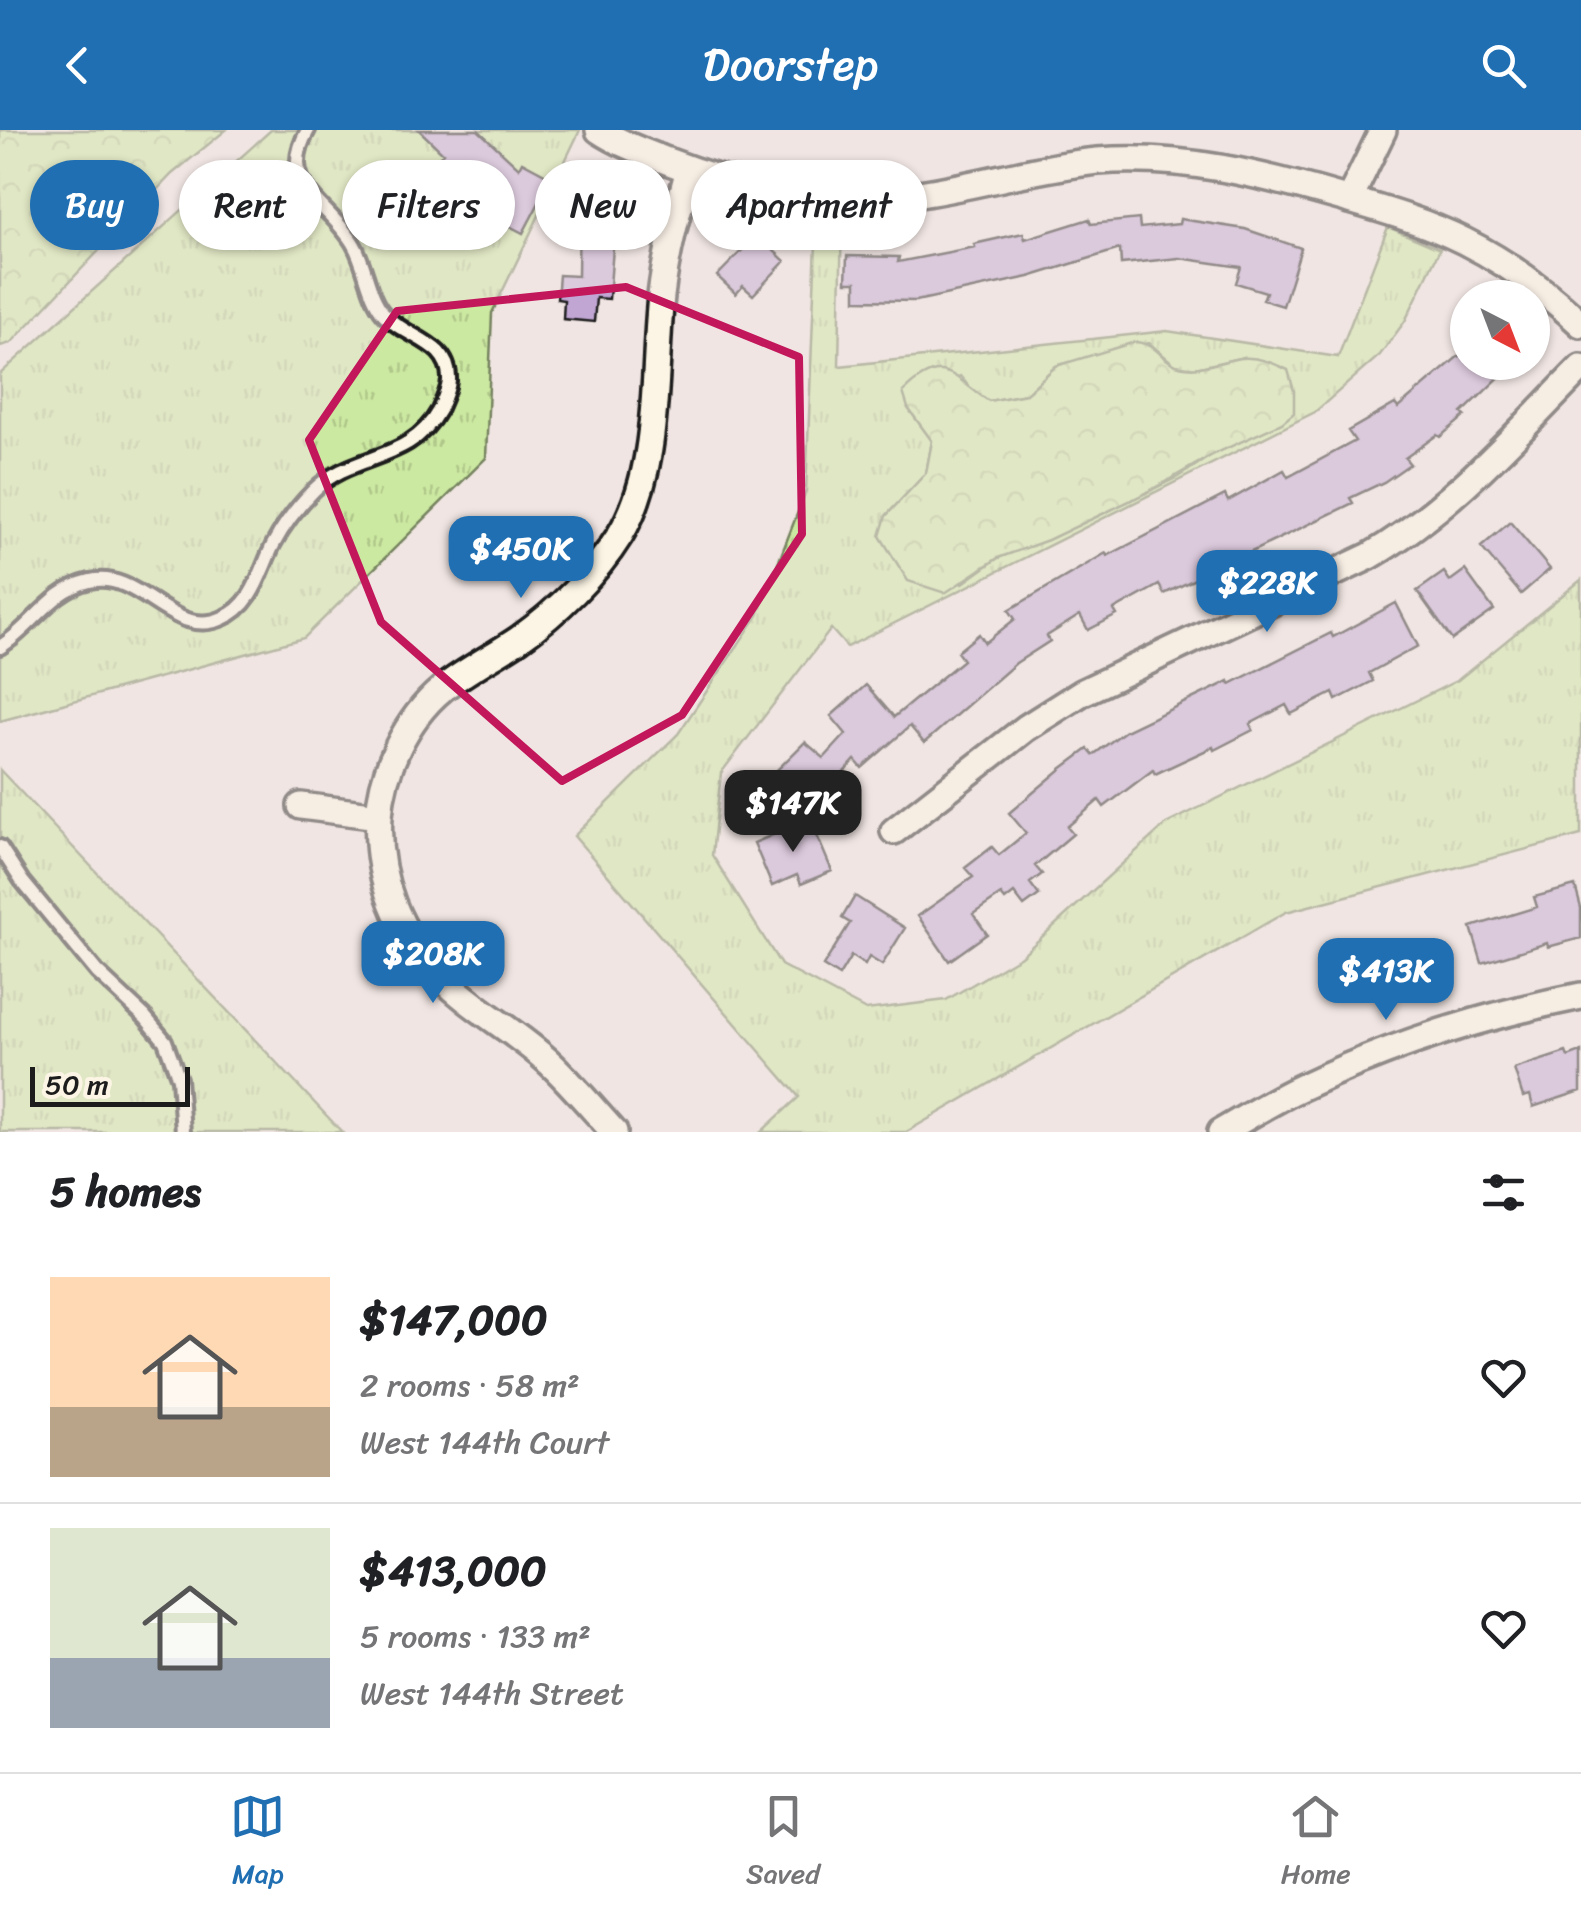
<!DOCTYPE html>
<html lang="en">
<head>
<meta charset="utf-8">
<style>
	body { margin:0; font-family:Sriracha,sans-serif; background:#f6f6f6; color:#202124; height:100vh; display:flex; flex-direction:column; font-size:38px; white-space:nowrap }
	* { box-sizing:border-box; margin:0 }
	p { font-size:32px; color:#757577 }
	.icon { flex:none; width:55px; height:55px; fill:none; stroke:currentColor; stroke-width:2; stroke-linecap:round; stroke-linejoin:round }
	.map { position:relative; height:1002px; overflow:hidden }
	.sheet { display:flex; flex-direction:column; background:#fff; flex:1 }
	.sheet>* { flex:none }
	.top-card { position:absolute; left:30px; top:30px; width:1000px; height:90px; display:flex; gap:20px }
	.needle { width:65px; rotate:138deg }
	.buttons { position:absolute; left:1450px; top:150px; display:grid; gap:20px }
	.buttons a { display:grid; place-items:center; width:100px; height:100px; border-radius:50%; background:#fff; box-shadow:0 2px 8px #0004; font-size:50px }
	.scale { position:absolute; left:30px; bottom:25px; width:160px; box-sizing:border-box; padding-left:10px; border:5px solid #1c1c1c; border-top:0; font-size:28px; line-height:35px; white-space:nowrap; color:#1c1c1c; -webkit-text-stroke:8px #fcf5e5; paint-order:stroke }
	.price { position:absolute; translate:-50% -85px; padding:0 22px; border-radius:20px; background:#1f6fb2; color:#fff; font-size:32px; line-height:65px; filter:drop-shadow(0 2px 5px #0008) }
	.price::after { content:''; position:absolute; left:50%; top:60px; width:30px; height:22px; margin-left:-15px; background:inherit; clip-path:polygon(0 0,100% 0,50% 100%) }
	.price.on { background:#222; color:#fff }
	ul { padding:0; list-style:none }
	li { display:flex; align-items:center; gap:30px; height:250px; padding:0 50px }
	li+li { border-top:2px solid #e0e0e0 }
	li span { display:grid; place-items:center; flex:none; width:280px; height:200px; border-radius:0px; color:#555 }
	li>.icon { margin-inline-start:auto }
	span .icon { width:120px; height:120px; fill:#fffc; stroke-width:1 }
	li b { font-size:42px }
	h2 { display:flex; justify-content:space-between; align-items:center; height:120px; padding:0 50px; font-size:42px }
	.chip { padding:0 35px; border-radius:45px; background:#fff; box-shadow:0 2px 8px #0004; font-size:35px; line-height:90px }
	.chip.on { background:#1f6fb2; color:#fff }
	header { display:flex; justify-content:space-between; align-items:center; height:130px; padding:0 50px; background:#1f6fb2; color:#fff; font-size:45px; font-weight:600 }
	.tabs { display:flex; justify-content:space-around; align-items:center; height:140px; border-top:2px solid #e0e0e0; background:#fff; font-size:28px; color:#757577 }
	.tabs a { display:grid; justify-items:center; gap:5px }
	.tabs .on { color:#1f6fb2 }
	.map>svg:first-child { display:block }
	.grass { fill:url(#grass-tufts); stroke:#74825e; stroke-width:2.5; fill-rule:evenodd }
	.forest { fill:url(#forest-crowns); stroke:#74825e; stroke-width:2.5 }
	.building { fill:#c1a6d4; stroke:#1c1c1c; stroke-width:2.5 }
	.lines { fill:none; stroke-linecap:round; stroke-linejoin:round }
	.service-casing { stroke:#1c1c1c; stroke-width:20 }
	.minor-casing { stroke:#1c1c1c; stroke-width:32 }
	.service { stroke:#fcf5e5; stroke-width:12 }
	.minor { stroke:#fcf5e5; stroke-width:25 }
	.marked { fill:none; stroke:#c2185b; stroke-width:8; stroke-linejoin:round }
</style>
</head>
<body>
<header><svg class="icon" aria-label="back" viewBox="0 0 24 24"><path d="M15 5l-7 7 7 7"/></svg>Doorstep<svg class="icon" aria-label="search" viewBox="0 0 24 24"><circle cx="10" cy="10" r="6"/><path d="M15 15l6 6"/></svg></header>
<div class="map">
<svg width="1581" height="1002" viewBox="0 0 1581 1002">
	<defs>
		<pattern id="grass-tufts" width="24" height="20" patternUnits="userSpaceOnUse" patternTransform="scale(2.5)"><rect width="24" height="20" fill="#cce9a1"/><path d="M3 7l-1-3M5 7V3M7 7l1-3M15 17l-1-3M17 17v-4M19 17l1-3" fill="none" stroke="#afc78a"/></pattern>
		<pattern id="forest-crowns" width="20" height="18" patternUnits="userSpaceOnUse" patternTransform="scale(2.5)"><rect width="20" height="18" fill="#cce9a1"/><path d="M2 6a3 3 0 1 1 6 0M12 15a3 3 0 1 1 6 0" fill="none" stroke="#afc78a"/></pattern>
	</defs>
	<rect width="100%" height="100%" fill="#f0e5e2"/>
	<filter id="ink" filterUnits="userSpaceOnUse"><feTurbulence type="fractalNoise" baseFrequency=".01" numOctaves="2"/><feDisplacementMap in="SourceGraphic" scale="20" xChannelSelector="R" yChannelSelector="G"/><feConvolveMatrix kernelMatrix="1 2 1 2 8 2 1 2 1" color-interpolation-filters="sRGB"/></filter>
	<g filter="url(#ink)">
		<path class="grass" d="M271 0H580L492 183 486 328 304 508 0 591V244Z
			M842 86 839 236 1167 201 1338 227 1388 97 1440 119 1405 191 1380 225 1315 282 847 517 831 499 721 643 712 725 781 835 866 880 946 870 1021 826 1166 694 1458 550 1581 450V705L1286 782 906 1002H761L799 967 574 706 678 604 758 485 806 361 817 87ZM1149 213 1175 235 1195 238 1244 227 1212 325 1178 347 1096 387 998 428 962 454 886 386 926 343 932 311 908 278 960 246 974 262 989 271 1026 264 1056 236Z
			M0 640 342 1002H0Z"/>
		<path class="forest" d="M0 0H226L172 44 11 213 0 216Z
			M1135 212C1158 214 1159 228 1176 235 1197 243 1220 231 1241 228 1258 226 1273 233 1288 240L1294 261V283L1282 293 1212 325 1144 364 1048 410 998 428 945 463 908 451 880 406 886 386 926 343 932 311 908 278 903 262C944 221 954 249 989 271L1026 264 1056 236Z"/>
		<path class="building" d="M419 0H478L519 38 522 32 552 48 523 103 478 80 490 55 469 35 458 47 438 28 443 23Z
			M594 61H619V118H613L609 169 596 168 594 192 563 189 564 170 557 169 559 145 578 146 579 70H593Z
			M1089 89 1091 94 1139 89 1140 98 1179 94 1180 89 1245 99 1301 118 1283 176 1263 170 1266 162 1236 153 1241 137 1179 128 1121 134 1120 119 1029 147 916 171 856 170V152H846L847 126 899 127 898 132 975 117 974 114 1023 103 1025 109Z
			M757 105 785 131 753 165 743 156 736 164 717 146Z
			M1468 218V232H1515L1462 283 1465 286 1440 307 1437 305 1405 328 1410 334 1384 352 1350 368 1353 373 1164 464 1159 455 1114 480 1117 485 1088 500 1080 485 1047 506 1050 511 1016 533 924 613 910 596 862 638 855 630 808 682 769 648 805 612 824 628 846 604 831 586 866 555 894 587 963 530 957 522 979 504 985 513 1015 489 1009 480 1106 423 1107 426 1225 365 1228 371 1284 340 1288 347 1355 311 1348 301 1395 274 1398 278Z
			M1510 392 1550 439 1521 464 1481 417Z
			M1465 440 1494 480 1452 510 1417 461 1444 442 1450 451Z
			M1396 473 1418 516 1369 543 1373 551 1336 570 1333 563 1291 584 1286 575 1250 594 1253 600 1214 620 1213 617 1155 644 1153 640 1104 677 1099 670 1067 697 1073 704 1035 736 1042 744 1030 753 1039 765 1024 776 1014 763 1005 770 1001 765 973 784 987 804 949 831 918 786 973 747 965 738 992 717 999 725 1026 703 1009 683 1061 639 1088 619 1093 625 1125 601 1229 551 1230 554 1331 503 1333 507Z
			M810 689 832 741 801 754 797 745 772 756 754 713Z
			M1575 756 1581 778V808L1548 817 1547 813 1482 833 1471 797 1537 777 1534 767Z
			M855 766 905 798 882 835 869 827 865 835 851 826 839 846 823 836 850 793 842 788Z
			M1566 922 1568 927 1581 922V961L1533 977 1530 965 1523 967 1514 939Z"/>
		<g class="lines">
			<g class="service-casing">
				<path id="service" d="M0 517C33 497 50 460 90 451 140 439 173 511 223 488 254 475 260 441 273 415 283 396 299 375 314 360 353 322 410 333 439 280 443 271 448 261 449 251 451 211 404 208 384 184 368 166 366 136 354 115 331 74 275 56 308 0
					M0 717 22 751 97 842 145 887 165 911 179 949 183 1002"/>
			</g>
			<g class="minor-casing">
				<path id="minor" d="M599 0C620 14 644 22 667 31 746 62 827 75 912 65 974 57 1035 37 1098 31 1181 24 1264 45 1343 68 1384 80 1426 92 1464 111 1508 133 1546 161 1581 194
					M1349 70 1383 0
					M301 676 379 686C382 640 406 589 442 559 466 540 494 526 519 509 557 482 595 445 620 405 661 338 653 242 661 166 666 123 677 82 689 40
					M379 686C375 747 398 804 441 847 474 880 517 902 551 934 573 955 593 979 614 1002
					M894 701 1026 598 1081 563 1370 426C1452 378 1515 305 1581 238
					M1221 1002C1247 987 1274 970 1302 957 1391 915 1485 885 1581 866"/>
			</g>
			<use href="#service" class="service"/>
			<use href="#minor" class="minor"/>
		</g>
	</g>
	<path d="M0 0H1581V1002H0ZM626 157 799 227 802 404 682 585 562 651 381 492 309 310 397 181Z" fill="#f0e5e2" fill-opacity=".55" fill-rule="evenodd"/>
	<path class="marked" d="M626 157 799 227 802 404 682 585 562 651 381 492 309 310 397 181Z"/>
</svg>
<div class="buttons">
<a><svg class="needle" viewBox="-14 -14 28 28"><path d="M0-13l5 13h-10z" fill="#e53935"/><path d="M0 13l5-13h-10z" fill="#757577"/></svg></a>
</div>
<div class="scale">50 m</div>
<b class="price" style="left:521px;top:471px">$450K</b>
<b class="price" style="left:1267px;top:505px">$228K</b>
<b class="price on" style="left:793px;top:725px">$147K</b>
<b class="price" style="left:433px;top:876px">$208K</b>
<b class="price" style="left:1386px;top:893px">$413K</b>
<div class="top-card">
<a class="chip on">Buy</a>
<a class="chip">Rent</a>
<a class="chip">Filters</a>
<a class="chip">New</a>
<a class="chip">Apartment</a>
</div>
</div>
<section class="sheet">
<h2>5 homes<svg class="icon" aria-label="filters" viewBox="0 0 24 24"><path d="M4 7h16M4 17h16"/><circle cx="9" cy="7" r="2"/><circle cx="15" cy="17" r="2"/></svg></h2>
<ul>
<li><span style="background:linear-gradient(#ffd9b3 65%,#b9a48a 0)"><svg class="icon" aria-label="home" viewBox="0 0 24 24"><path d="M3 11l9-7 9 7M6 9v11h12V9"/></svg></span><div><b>$147,000</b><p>2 rooms · 58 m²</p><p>West 144th Court</p></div><svg class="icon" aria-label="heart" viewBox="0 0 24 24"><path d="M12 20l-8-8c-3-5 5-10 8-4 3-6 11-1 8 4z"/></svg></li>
<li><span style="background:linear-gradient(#dfe7d0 65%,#9aa5b1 0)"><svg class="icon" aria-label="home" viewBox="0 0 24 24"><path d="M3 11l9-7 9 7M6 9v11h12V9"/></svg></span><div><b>$413,000</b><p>5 rooms · 133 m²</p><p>West 144th Street</p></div><svg class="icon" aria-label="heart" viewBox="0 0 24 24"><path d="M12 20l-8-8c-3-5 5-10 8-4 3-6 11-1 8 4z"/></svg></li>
</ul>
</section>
<nav class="tabs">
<a class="on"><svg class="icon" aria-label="map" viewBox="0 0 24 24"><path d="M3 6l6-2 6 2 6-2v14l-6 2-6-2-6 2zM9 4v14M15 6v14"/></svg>Map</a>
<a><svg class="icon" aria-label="saved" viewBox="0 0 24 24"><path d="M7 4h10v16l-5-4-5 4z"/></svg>Saved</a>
<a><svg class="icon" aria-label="home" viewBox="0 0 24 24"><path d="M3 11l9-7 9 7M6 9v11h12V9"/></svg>Home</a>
</nav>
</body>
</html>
